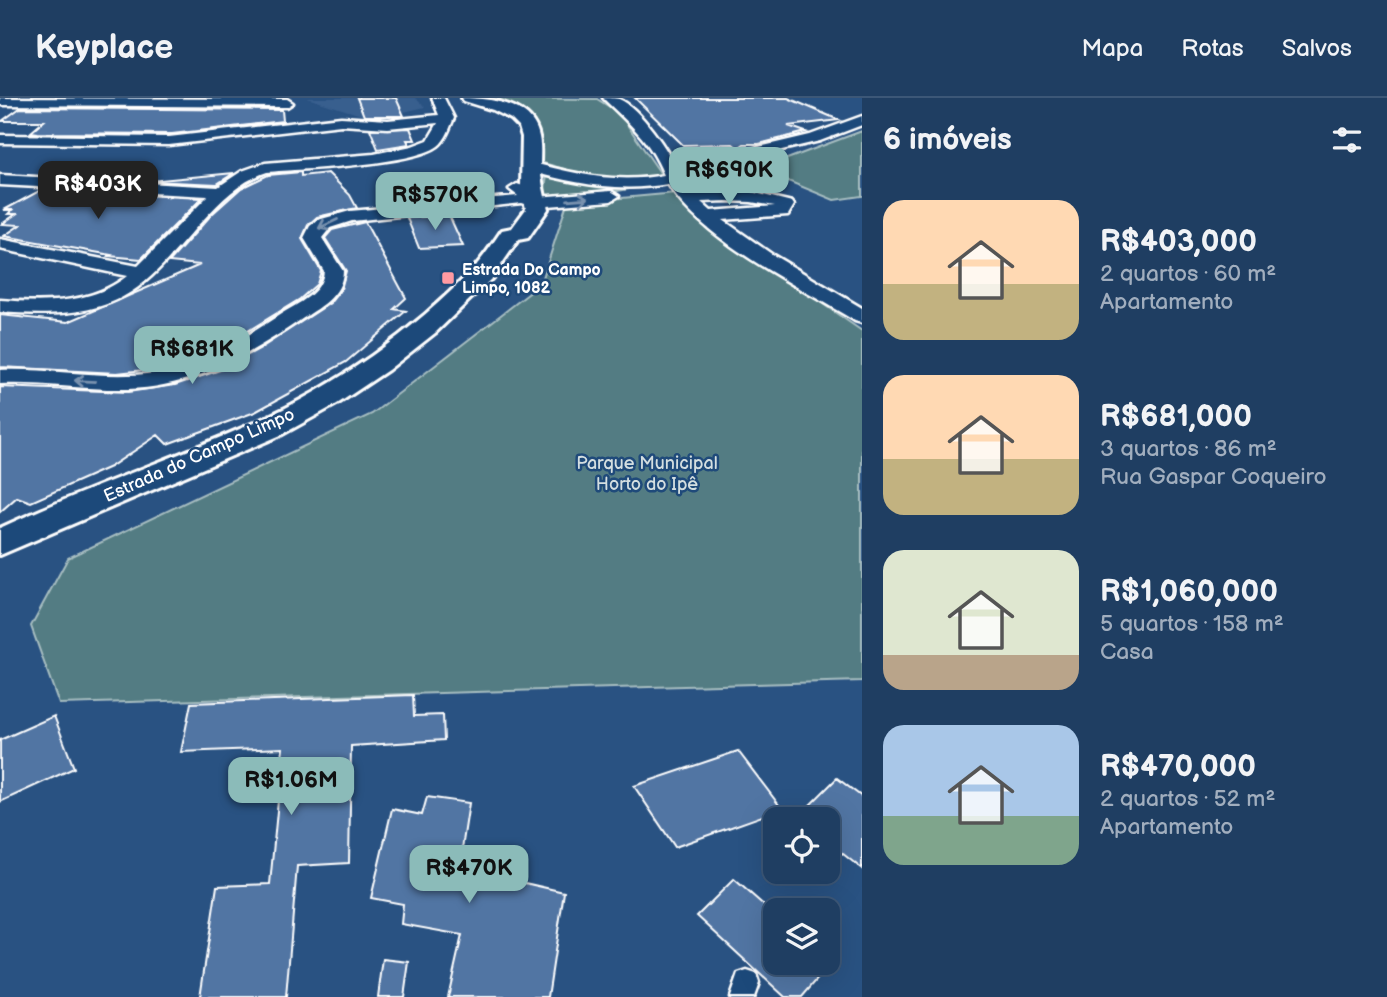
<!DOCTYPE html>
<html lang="pt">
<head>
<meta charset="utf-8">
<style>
	body { margin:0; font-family:"Balsamiq Sans",sans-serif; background:#2c496b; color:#f1f3f6; height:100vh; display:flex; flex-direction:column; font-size:26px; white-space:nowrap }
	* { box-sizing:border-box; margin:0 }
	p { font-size:23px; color:#a1aebe }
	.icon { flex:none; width:38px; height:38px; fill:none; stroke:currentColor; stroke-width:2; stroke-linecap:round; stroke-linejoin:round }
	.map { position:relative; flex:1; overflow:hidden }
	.details { display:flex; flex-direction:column; background:#1f3e62; width:525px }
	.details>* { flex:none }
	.fabs { position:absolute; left:763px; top:709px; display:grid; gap:14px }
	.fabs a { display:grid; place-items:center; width:77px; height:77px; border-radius:14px; background:#1f3e62; box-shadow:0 7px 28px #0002,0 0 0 2px #3c5777; font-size:35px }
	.price { position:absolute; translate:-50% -60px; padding:0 16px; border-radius:14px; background:#8bbbb9; color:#111; font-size:23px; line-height:46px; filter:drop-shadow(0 2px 4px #0008) }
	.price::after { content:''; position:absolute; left:50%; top:42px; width:21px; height:16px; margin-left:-10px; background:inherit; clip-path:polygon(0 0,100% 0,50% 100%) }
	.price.current { background:#222; color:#fff }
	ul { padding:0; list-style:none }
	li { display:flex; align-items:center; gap:21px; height:175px; padding:0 21px }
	li span { display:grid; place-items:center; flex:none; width:196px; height:140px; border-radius:21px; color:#555 }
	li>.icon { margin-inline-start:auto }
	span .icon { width:84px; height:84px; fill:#fffc; stroke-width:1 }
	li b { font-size:30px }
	h2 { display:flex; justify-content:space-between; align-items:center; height:84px; padding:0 21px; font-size:30px }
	header { display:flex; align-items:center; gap:42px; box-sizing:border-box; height:98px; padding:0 35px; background:#1f3e62; border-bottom:2px solid #3c5777 }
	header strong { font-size:33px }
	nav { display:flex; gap:38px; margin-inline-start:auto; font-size:24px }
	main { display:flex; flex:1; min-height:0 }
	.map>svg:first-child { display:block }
	.built { fill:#395f8e }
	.green { fill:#527c83; stroke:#a8bec1; stroke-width:2 }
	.building { fill:#5174a3; stroke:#fff; stroke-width:2 }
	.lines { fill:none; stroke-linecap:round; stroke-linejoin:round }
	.service-casing { stroke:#fff; stroke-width:5 }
	.minor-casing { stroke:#fff; stroke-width:5 }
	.primary-casing { stroke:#fff; stroke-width:6 }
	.service { fill:#1f4a7a; fill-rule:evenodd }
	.minor { fill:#1f4a7a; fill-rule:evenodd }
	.primary { fill:#1f4a7a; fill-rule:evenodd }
	.oneway { stroke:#7992af }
	.poi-dot { fill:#ff9aa2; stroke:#1f4a7a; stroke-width:2.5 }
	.labels { text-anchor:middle; stroke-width:5; stroke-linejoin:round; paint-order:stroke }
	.far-poi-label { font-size:16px; font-weight:bold; fill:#fff; stroke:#1f4a7a; text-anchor:start }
	.street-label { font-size:18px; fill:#fff; stroke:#1f4a7a }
	.park-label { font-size:18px; fill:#d4dee0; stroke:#1f4a7a }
</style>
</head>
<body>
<header>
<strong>Keyplace</strong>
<nav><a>Mapa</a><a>Rotas</a><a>Salvos</a></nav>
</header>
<main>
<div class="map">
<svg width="862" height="899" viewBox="0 0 862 899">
	<rect width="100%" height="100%" fill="#295282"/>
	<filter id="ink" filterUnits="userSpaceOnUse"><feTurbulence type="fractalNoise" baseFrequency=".0143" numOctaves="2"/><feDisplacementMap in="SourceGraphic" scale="14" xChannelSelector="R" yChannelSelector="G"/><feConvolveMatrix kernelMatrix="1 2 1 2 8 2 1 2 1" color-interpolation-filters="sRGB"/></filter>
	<g filter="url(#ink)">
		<path class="built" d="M307 0H415L425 9 374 21Z"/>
		<path class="green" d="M483 0 597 1 619 15 663 79 614 85 536 63 528 18 513 8Z
			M862 33V98L834 102 783 81 771 67Z
			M547 76 588 86 654 87 611 94 544 99Z
			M676 95 775 173 862 233V583L59 606 31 528 68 460 372 316 541 186 567 105Z"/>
		<path class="building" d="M357 0H396L404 18H364Z
			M635 0H788L839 22 788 28 806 34 759 46H744L738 50 733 46 683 47Z
			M20 10 282 12 283 23 172 36 38 35 31 34 44 23H2Z
			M410 30 415 42H407L409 46 378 51 370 31Z
			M301 74V78L328 75 350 97 357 110 317 119 308 127 302 141 321 173 317 186 300 201 220 250 171 269 117 275 0 269V217L68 224 200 167 169 164 212 116 241 90 268 77Z
			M234 75 217 86 150 83Z
			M41 92 202 100 141 161 109 158 111 157 4 138 20 127 2 126 16 116H8L12 112H4Z
			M449 117 463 148 419 150 407 120Z
			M365 124 406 200 394 211 406 213 346 264 255 314 167 346 158 337 110 369 31 404 17 399 0 414V289L128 294 175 287 220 272 261 250 330 205 341 191 346 173 325 140 332 132Z
			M413 597 414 618 443 617 444 642 351 648 349 765 297 768 286 899H200L217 788 270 786 283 650 181 654 191 605Z
			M54 618 74 670 0 704V642Z
			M738 653 782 711 675 749 634 688Z
			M837 680 862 699V771L828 744V721H796Z
			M427 699 469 705 459 770 564 794 548 899H448L462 837 401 826 403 806 371 800 392 711 422 717Z
			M734 781 775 817V864H832L802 899H785L697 818Z
			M383 861 409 864 404 899H378Z"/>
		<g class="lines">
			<g class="service-casing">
				<path id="service" d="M747 873 756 876 759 885 754 899H730L738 876Z"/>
			</g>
			<g class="minor-casing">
				<path id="minor" d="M0 0 287 1 293 5 287 9 0 7Z
					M432 0H444L454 20C450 29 446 42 438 48 412 67 303 71 267 74 240 83 222 102 203 122 181 145 158 177 131 194 93 219 43 217 0 214V202C44 205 91 207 127 178L0 151V141L138 168 208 98 0 87V77L218 89 242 73 265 65 374 56 412 48 428 42 438 25 388 30 341 27 169 47 0 45V37L169 39 341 19 388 22 439 17Z
					M603 0C608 0 615 0 619 1 640 10 669 53 678 74L721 58 810 37 862 18V27L820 43 731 64 682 82 691 94H751L792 104 794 107 788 117 723 122 773 157 862 210V225L855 223C800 189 700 141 668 86 618 95 573 85 525 72L522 69 530 64C575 76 617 86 664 77 649 40 629 26 603 0ZM726 103 751 104 775 108 711 113 701 104Z
					M517 86 532 91 537 99 611 93 619 98 611 103 535 109 522 105 352 123 330 130 322 140 343 173C342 199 318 210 299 223 247 258 193 289 128 291 85 292 43 284 0 286V272C52 270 104 282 155 275 201 269 243 241 281 216 298 205 322 196 324 173L304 140 310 128 318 122 350 113 518 98 509 91Z"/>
			</g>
			<g class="primary-casing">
				<path id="primary" d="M462 0C490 0 533 5 539 39 541 48 540 58 540 67 541 82 544 96 548 111L528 140 518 142 492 180 435 235 388 272 337 306 281 337 0 457V430C84 391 172 361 256 324 335 289 414 233 473 171 484 159 493 145 502 132L512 130 526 111 521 88 522 39 519 29 511 21 493 12 464 3Z"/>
			</g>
			<use href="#service" class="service"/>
			<use href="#minor" class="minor"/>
			<use href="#primary" class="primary"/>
		</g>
		<defs><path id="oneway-shaft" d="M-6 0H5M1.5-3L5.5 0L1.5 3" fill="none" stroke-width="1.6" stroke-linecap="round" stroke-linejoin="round" transform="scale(1.75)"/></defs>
		<g class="oneway">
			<use href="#oneway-shaft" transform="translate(578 101) rotate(-5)"/>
			<use href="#oneway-shaft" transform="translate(328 126) rotate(155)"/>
			<use href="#oneway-shaft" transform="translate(85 283) rotate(-177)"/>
		</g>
	</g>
	<rect class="poi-dot" x="441" y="173" width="14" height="14" rx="3.5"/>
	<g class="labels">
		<g class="far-poi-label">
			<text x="462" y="177">Estrada Do Campo<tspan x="462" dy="18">Limpo, 1082</tspan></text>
		</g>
		<g class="street-label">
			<text transform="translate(199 357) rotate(-24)" y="6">Estrada do Campo Limpo</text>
		</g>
		<g class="park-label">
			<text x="647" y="371">Parque Municipal<tspan x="647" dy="21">Horto do Ipê</tspan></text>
		</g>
	</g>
</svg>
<div class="fabs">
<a><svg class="icon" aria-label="locate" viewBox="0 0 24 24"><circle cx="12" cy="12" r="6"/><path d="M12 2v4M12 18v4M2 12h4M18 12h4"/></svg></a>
<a><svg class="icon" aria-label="layers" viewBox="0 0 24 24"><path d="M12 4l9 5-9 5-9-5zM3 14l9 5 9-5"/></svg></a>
</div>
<b class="price" style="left:729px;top:109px">R$690K</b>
<b class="price current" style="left:98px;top:123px">R$403K</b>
<b class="price" style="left:435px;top:134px">R$570K</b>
<b class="price" style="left:192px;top:288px">R$681K</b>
<b class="price" style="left:291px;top:719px">R$1.06M</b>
<b class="price" style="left:469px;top:807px">R$470K</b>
</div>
<section class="details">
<h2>6 imóveis<svg class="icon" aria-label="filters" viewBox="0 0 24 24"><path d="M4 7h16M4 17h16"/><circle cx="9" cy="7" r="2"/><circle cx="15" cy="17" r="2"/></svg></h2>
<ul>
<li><span style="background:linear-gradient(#ffd9b3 60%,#c2b280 0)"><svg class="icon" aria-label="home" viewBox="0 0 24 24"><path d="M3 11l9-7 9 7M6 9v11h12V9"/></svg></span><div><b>R$403,000</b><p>2 quartos · 60 m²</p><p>Apartamento</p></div></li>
<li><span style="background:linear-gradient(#ffd9b3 60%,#c2b280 0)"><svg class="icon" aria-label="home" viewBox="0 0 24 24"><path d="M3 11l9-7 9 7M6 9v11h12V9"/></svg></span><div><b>R$681,000</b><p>3 quartos · 86 m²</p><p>Rua Gaspar Coqueiro</p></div></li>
<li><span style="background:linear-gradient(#dfe7d0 75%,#b9a48a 0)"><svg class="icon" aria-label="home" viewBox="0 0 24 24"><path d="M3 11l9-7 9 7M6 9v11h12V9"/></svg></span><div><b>R$1,060,000</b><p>5 quartos · 158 m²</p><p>Casa</p></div></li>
<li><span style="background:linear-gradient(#a9c7e8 65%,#7fa58c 0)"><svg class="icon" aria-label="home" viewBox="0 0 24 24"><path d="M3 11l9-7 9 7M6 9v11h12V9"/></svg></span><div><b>R$470,000</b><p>2 quartos · 52 m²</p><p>Apartamento</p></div></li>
</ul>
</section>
</main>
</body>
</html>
